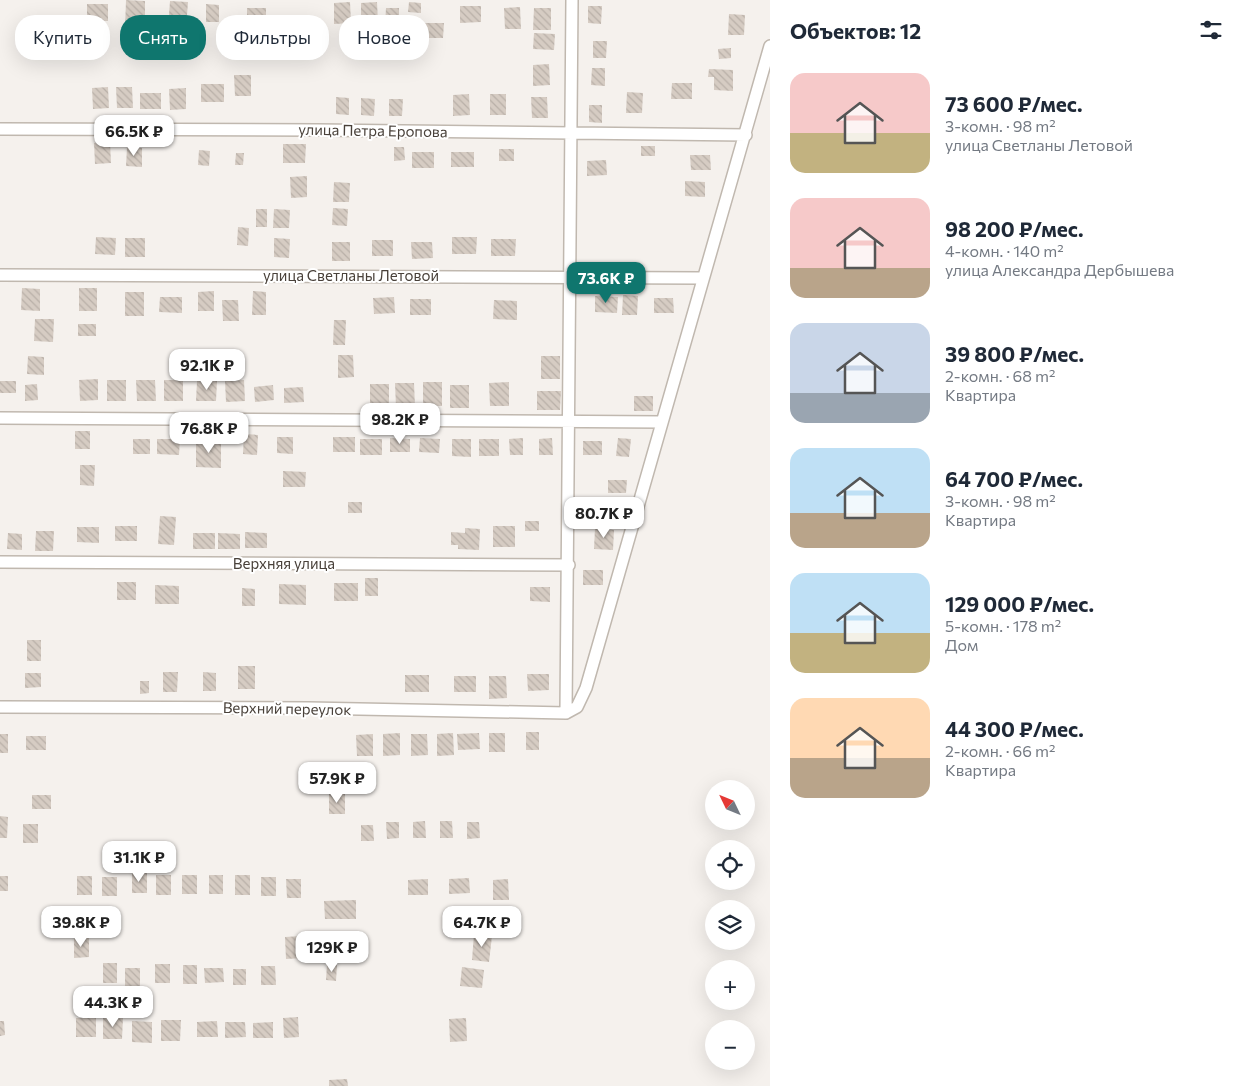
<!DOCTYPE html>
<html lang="ru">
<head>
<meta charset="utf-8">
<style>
	body { margin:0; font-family:Commissioner,sans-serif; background:#f6f6f7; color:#1f2937; height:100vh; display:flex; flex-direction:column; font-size:19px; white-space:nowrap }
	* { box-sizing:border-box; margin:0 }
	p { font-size:16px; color:#747a83 }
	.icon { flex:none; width:28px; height:28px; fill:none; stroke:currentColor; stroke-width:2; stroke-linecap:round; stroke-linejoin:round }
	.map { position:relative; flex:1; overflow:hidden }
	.panel { display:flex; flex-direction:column; background:#fff; width:475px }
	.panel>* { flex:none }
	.guide { position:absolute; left:15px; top:15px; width:475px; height:45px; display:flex; gap:10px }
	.needle { width:32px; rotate:313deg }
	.fabs { position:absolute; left:705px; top:780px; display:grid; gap:10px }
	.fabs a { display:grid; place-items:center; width:50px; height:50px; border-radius:50%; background:#fff; box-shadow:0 5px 20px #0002; font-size:25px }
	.price { position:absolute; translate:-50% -42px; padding:0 11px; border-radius:10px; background:#fff; color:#222; font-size:16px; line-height:32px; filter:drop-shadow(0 1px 2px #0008) }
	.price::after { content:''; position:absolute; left:50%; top:30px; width:15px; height:11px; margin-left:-8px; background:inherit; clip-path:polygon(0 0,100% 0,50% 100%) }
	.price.active { background:#0f766e; color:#fff }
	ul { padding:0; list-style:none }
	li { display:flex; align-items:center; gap:15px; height:125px; padding:0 20px }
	li span { display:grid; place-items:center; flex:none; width:140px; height:100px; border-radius:15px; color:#555 }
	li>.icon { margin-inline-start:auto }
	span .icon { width:60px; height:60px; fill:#fffc; stroke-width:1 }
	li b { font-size:21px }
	h2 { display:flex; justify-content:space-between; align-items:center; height:60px; padding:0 20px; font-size:21px }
	.pill { padding:0 18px; border-radius:20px; background:#fff; box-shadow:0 5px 20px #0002; font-size:18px; line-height:45px }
	.pill.active { background:#0f766e; color:#fff }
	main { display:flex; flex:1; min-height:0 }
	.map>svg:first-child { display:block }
	.building { fill:url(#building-back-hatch) }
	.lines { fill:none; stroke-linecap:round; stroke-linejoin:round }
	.street-casing { stroke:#c0b8af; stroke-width:14 }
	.street { stroke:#fff; stroke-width:11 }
	.labels { text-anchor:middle; stroke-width:4; stroke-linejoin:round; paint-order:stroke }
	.street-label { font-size:15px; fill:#49413a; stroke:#fff }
</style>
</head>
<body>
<main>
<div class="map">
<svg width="770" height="1086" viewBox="0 0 770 1086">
	<defs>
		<pattern id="building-back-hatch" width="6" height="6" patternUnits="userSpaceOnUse" patternTransform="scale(1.25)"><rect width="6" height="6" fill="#d6ccc3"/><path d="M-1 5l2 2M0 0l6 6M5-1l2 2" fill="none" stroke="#b9b0a8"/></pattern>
	</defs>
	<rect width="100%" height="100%" fill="#f5f1ed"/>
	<path class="building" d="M126 0 145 1V29H125Z
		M170 1 188 2 187 15H169Z
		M350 2 351 23 334 24V3Z
		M377 2 378 23 361 24V3Z
		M409 2 421 3V13L408 12Z
		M87 4H108V21H87Z
		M206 4 219 5V22H206Z
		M460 6H481V22L460 23Z
		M588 6H602L601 24 588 23Z
		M520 7 521 29H505L504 8Z
		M247 8H266V23H247Z
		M386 8H399V25H385Z
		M534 8H551V30H533Z
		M729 14 745 15 744 35H728Z
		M421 23H444L443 38H421Z
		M534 33 555 34 554 50 533 49Z
		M593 41H607L606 58H593Z
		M731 48V58L719 59 718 49Z
		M549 64 550 85 533 86V65Z
		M592 68H605V86L591 85Z
		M709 69 733 70V91L714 90V77H708Z
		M234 75H251V96H235Z
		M672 83H692V99H671Z
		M201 84H224V102H201Z
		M108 87 109 108 93 109 92 88Z
		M116 87H132L133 108H117Z
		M186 88V109L170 110 169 89Z
		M627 92 643 93 642 113H626Z
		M140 93H161V109H140Z
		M469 94 470 115 453 116V95Z
		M490 94H506V115H490Z
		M336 97 349 98V115L336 114Z
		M531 97H547L548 118H532Z
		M361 98 375 99 374 116 361 115Z
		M389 99H403L402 116H389Z
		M589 105H602V123L589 122Z
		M110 142 111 163 95 164 94 143Z
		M283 144H306L305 163H283Z
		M641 146H655V156H641Z
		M394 147H404L405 160 394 161Z
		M127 148H142V167L126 166Z
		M499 149H514V161H499Z
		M199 150 210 151 209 166 198 165Z
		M412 152H434V168H412Z
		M451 152H474V167H451Z
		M236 153H244L243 165H235Z
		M690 155H710L711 170H691Z
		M606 160 607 175 587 176V161Z
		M307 176V197L291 198 290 177Z
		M685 181 705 182V197L685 196Z
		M334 182 350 183 349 202H333Z
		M333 208 348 209 347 226 332 225Z
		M256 209H267V227H256Z
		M274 209 290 210 289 228H273Z
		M238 227 249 228 248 246 237 245Z
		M96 237 116 238 115 255 95 254Z
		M452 237H477L476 254H452Z
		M125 238H145V257H125Z
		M274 238 290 239 289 258 274 257Z
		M491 239H516L515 256H491Z
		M372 240H393V256H372Z
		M332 242H350V261H332Z
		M411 242H432L433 258 412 259Z
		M22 288 40 289V311L21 310Z
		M79 288H97V311H79Z
		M214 291V311H198V292Z
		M253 291 266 292V315H252Z
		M125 292H144V316H125Z
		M623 295 638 296 637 315H622Z
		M595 296 618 297 617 313 595 312Z
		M160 297H182V313L159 312Z
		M394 297 395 313 374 314 373 298Z
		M654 298H673L674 313H654Z
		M410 299H431V315H410Z
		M222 300H238L239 321H223Z
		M494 300 517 301V320L493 319Z
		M35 319H54L53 342 34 341Z
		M334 320H346L345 345H333Z
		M78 324H96V336H78Z
		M338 355H353L354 377 338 378Z
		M28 356 44 357V375L27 374Z
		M541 356H560V379H541Z
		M98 379V400L80 401 79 380Z
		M107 380H126V401H107Z
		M136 380H155L156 401H137Z
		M164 380H183V401H164Z
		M244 380 245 401 226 402 225 381Z
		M0 381H16V393H0Z
		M197 381H217L216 401H196Z
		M423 382H442V406H423Z
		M509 382V406H490L489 383Z
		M395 383H414L415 407H396Z
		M37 384 38 400 25 401V385Z
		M370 384H389V407L370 408Z
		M273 385 274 400 255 402 254 387Z
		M450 385H469V408H450Z
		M303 387 304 402 284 403V388Z
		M537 391H561L560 410H537Z
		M634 396H653V411H634Z
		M75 431H90V449H75Z
		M244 434 258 435 257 455 243 454Z
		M277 437H293V454L277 453Z
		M333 437H355V452H333Z
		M390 438 410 439V452H390Z
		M420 438 440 439 439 453 419 452Z
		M523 438V455H510L509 439Z
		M552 438 553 455H539V439Z
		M618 438 631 439 629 457 616 456Z
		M133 439H150V454H133Z
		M157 439H180L179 455 157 454Z
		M207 439H221V468L196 467V444H207Z
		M360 439H382V455H360Z
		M452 439H471V457L452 456Z
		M479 439H499V456H479Z
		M583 441H602V455H583Z
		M80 465H95L94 486 80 485Z
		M283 471 306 472 305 487H283Z
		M608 480H627L626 493H608Z
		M605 499H620L619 520H604Z
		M348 502H362V513H348Z
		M160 516 176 517 174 545 158 544Z
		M525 521H539V531H525Z
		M115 526H137V541H115Z
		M493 526H515V547H493Z
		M77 527H99V543L77 542Z
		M465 528 480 529 479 550 458 549V545H451V532L465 533Z
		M595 528 614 530 613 550 594 549Z
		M36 531H54L53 551H35Z
		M245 532 267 533V548H245Z
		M8 533 22 534V550L7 549Z
		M193 533H215V549H193Z
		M218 533 240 534V549H218Z
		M583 570H603V585H583Z
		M365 578H378V596H365Z
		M117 582H136V600H117Z
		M334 583H358V601H334Z
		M279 584 306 585V605L279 604Z
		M155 585 179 586V604H155Z
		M530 587H550V602L530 601Z
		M242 588 255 589V606H242Z
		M27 640H41V661H27Z
		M238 666H255V689H238Z
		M163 672H178L177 692H163Z
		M203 672 216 673V691H203Z
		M25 673H41V687L25 688Z
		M527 674H549V690L528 691Z
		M405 675H429V692H405Z
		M454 676H476V692H454Z
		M489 676H506L507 698 489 699Z
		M140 681H149V693L140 694Z
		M526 732H539V750H526Z
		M400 733V755L383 756V734Z
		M453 733 454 755 437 756V734Z
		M479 733 480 749 458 750 457 734Z
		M489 733H505V752H489Z
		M0 734H8V753H0Z
		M373 734V756H357L356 735Z
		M411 734H427L428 755 411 756Z
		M26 736H46V750H26Z
		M348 766V783H335V767Z
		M329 793H345V814H329Z
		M32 795H51V809H32Z
		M0 816 8 817 7 838H0Z
		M425 821 426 838H413V822Z
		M440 821H452L453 838H440Z
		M386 822H399V838L387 839Z
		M467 822H479L480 838 467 839Z
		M23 824H38V843H23Z
		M361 825H373L374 841H361Z
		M132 873H147V893H132Z
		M156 875H171V895H156Z
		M182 875H197V894H182Z
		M209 875H223V894H209Z
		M235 875H250V895H235Z
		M0 876H8V891H0Z
		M77 876H92V895H77Z
		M102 877H117V896H102Z
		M261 877H276V896H261Z
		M469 878 470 893 449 894V879Z
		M286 879H301V898H287Z
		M428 879V895H408V880Z
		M508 879 509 900H493V880Z
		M356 900V919H325L324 901Z
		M474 934 492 936 489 962 472 960Z
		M301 936 303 958 286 959 285 937Z
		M74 938H89V957L74 958Z
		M103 963H117V983H103Z
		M155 964H170V983H155Z
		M183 965H197V984H183Z
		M327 965H337L336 981 326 980Z
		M261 966H275L276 985H261Z
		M462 967 484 970 482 988 460 986Z
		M125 968H140V987H125Z
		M204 968H223L224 982 205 983Z
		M233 969H246V985H233Z
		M298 1017 299 1037 284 1038 283 1018Z
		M76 1018H96V1037H76Z
		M103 1018H123L122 1039H103Z
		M466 1018 467 1041 450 1042 449 1019Z
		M161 1020H181L180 1041H161Z
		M0 1021H4L5 1035 0 1036Z
		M132 1021 152 1022V1043L132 1042Z
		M217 1021 218 1037H197V1022Z
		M225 1022H245L246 1037 225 1038Z
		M273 1022V1038H253V1023Z
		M347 1079 348 1086H329V1080Z"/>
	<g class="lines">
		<g class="street-casing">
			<path id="street" d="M0 129 318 130 746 135
				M0 275 702 278
				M0 418 662 422
				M0 562 569 565
				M0 707 309 708 566 713 577 707 586 688 770 46
				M566 713 572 0"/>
		</g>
		<use href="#street" class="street"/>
	</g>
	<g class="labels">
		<g class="street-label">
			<text transform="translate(373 131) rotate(1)" y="5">улица Петра Еропова</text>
			<text x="351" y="281">улица Светланы Летовой</text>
			<text x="284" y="569">Верхняя улица</text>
			<text transform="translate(287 709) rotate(1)" y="5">Верхний переулок</text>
		</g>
	</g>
</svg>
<div class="fabs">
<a><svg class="needle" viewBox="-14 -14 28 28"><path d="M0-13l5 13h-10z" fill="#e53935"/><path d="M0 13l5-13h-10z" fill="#747a83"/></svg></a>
<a><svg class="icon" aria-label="locate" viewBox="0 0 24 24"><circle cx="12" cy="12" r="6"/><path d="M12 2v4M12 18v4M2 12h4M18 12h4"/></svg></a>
<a><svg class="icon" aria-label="layers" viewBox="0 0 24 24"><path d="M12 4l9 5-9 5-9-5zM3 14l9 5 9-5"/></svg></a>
<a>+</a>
<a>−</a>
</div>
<b class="price" style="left:134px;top:157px">66.5K ₽</b>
<b class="price active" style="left:606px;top:304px">73.6K ₽</b>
<b class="price" style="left:207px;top:391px">92.1K ₽</b>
<b class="price" style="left:400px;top:445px">98.2K ₽</b>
<b class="price" style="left:209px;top:454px">76.8K ₽</b>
<b class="price" style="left:604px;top:539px">80.7K ₽</b>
<b class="price" style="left:337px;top:804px">57.9K ₽</b>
<b class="price" style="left:139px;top:883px">31.1K ₽</b>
<b class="price" style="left:81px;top:948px">39.8K ₽</b>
<b class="price" style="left:482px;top:948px">64.7K ₽</b>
<b class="price" style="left:332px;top:973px">129K ₽</b>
<b class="price" style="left:113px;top:1028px">44.3K ₽</b>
<div class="guide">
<a class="pill">Купить</a>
<a class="pill active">Снять</a>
<a class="pill">Фильтры</a>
<a class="pill">Новое</a>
</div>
</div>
<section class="panel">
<h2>Объектов: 12<svg class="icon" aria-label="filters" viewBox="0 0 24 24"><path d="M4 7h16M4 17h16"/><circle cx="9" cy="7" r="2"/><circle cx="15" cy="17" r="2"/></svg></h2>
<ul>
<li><span style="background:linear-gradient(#f6c9c9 60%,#c2b280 0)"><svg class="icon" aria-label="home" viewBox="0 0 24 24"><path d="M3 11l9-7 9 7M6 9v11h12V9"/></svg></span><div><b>73 600 ₽/мес.</b><p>3-комн. · 98 m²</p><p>улица Светланы Летовой</p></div></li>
<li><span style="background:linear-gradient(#f6c9c9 70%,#b9a48a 0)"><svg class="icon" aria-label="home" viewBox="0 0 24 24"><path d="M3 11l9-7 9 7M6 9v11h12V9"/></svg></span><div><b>98 200 ₽/мес.</b><p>4-комн. · 140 m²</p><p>улица Александра Дербышева</p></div></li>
<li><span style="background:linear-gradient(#c9d6e8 70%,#9aa5b1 0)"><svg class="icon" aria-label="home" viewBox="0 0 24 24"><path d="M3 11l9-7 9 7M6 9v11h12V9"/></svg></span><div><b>39 800 ₽/мес.</b><p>2-комн. · 68 m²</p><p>Квартира</p></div></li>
<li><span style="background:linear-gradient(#bfe0f5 65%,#b9a48a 0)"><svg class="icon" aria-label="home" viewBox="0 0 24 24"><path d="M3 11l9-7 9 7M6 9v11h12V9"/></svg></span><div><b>64 700 ₽/мес.</b><p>3-комн. · 98 m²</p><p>Квартира</p></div></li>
<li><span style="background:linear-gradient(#bfe0f5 60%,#c2b280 0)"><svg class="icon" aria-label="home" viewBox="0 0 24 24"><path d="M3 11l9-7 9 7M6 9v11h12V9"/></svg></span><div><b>129 000 ₽/мес.</b><p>5-комн. · 178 m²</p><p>Дом</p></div></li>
<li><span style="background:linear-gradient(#ffd9b3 60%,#b9a48a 0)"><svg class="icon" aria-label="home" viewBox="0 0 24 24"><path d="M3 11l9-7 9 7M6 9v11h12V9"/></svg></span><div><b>44 300 ₽/мес.</b><p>2-комн. · 66 m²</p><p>Квартира</p></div></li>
</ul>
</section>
</main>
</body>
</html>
